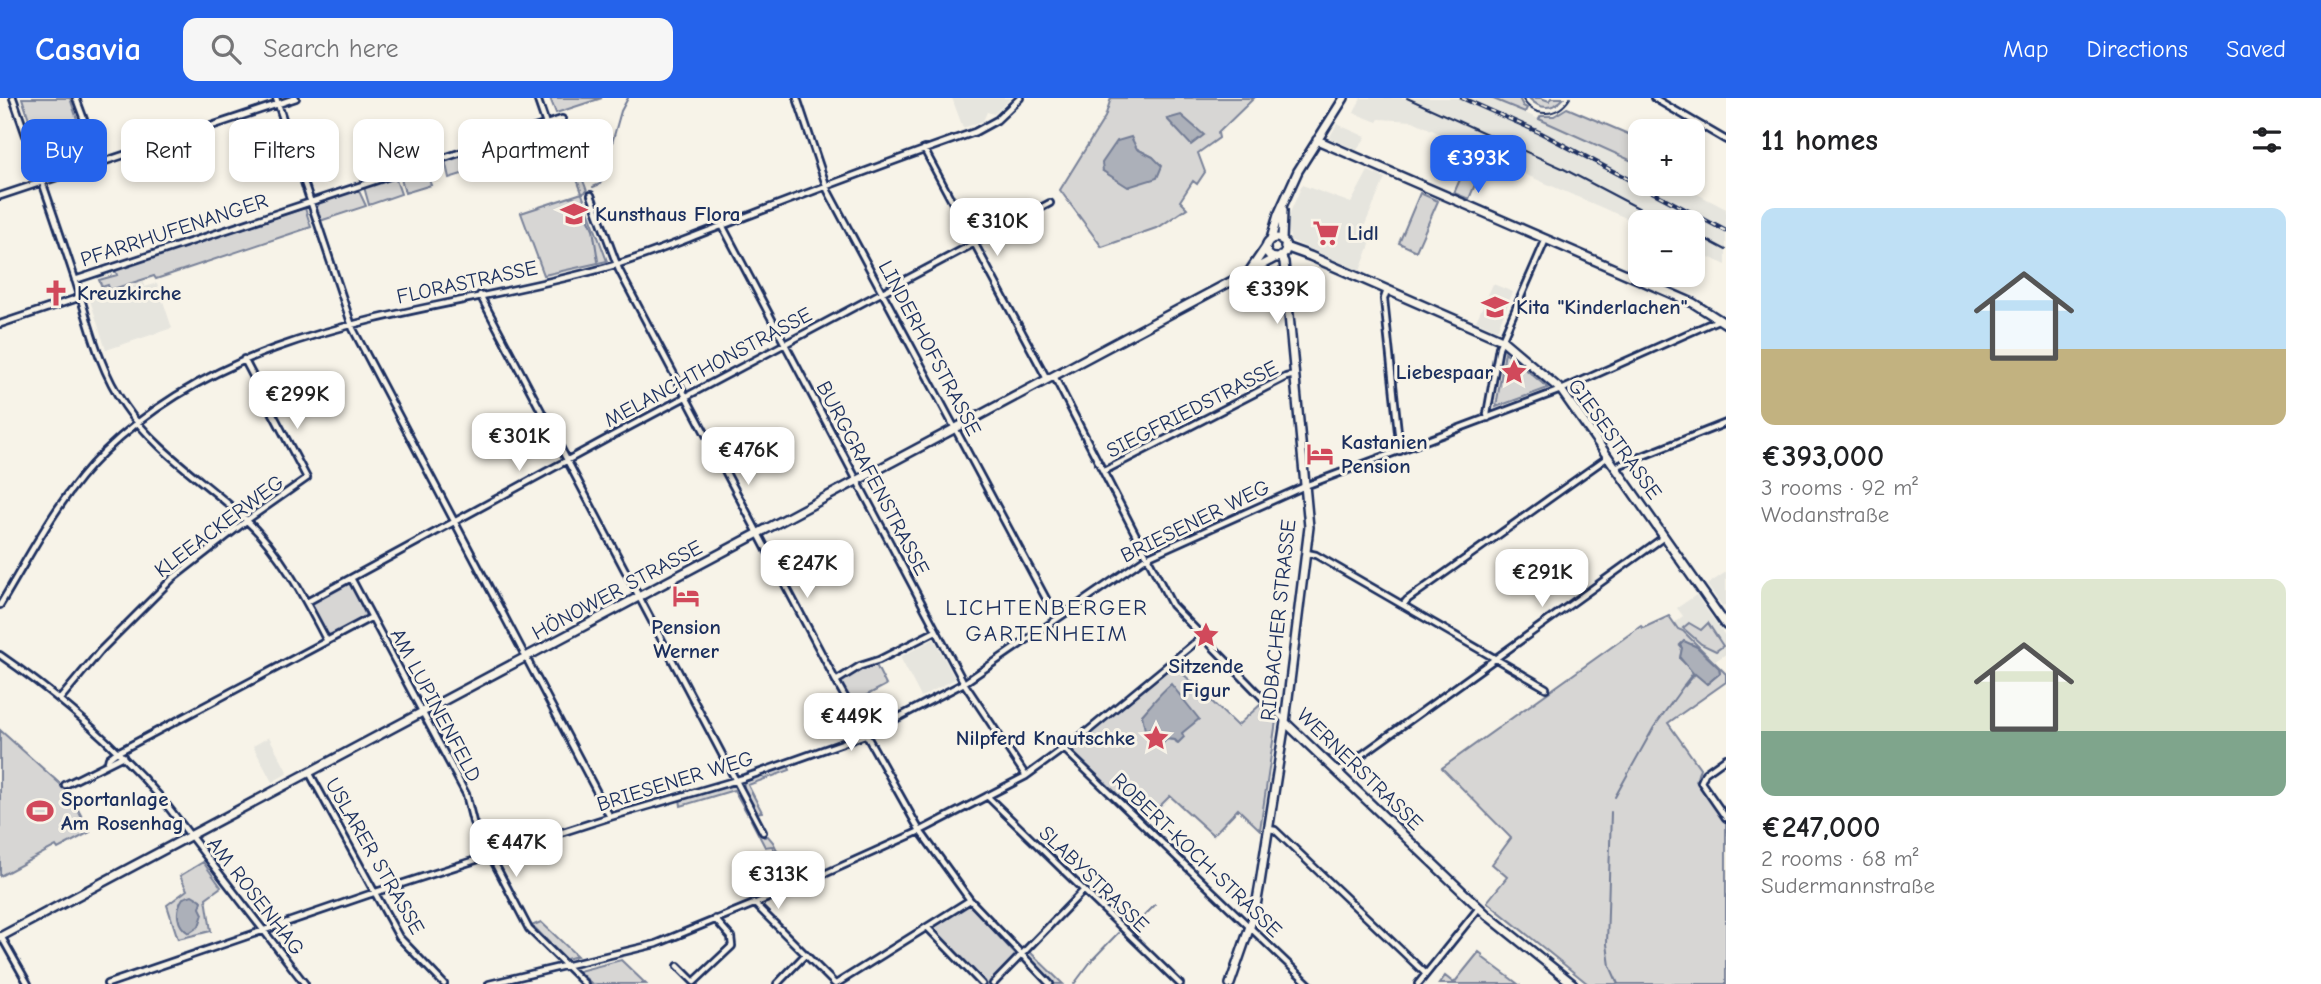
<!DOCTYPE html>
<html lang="en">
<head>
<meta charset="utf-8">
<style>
	body { margin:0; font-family:"Comic Neue",sans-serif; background:#f6f6f6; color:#202124; height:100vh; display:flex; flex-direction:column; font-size:26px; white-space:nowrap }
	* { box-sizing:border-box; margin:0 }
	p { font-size:23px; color:#757577 }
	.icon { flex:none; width:38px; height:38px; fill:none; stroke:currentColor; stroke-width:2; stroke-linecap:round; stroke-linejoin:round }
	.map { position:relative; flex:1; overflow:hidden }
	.details { display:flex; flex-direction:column; background:#fff; width:595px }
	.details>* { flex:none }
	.top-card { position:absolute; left:21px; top:21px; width:665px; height:63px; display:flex; gap:14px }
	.fabs { position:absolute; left:1628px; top:21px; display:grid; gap:14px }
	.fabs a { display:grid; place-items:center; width:77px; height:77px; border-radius:14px; background:#fff; box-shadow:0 4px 10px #0003; font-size:35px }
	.price { position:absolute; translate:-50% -60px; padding:0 16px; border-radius:14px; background:#fff; color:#222; font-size:23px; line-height:46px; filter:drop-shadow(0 2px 4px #0008) }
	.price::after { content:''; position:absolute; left:50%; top:42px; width:21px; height:16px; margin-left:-10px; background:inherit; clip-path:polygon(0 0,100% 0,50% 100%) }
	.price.selected { background:#2563eb; color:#fff }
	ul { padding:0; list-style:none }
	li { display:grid; align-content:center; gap:14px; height:371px; padding:0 35px }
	li span { display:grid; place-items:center; height:217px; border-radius:14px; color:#555 }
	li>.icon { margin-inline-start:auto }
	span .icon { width:126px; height:126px; fill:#fffc; stroke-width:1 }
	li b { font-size:30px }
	h2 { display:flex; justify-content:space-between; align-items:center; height:84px; padding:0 35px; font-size:30px }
	.chip { padding:0 24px; border-radius:14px; background:#fff; box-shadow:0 4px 10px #0003; font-size:24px; line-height:63px }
	.chip.selected { background:#2563eb; color:#fff }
	header { display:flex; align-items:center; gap:42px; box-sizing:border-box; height:98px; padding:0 35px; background:#2563eb; color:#fff }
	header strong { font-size:33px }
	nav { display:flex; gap:38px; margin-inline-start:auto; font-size:24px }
	.search { width:490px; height:63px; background:#f6f6f6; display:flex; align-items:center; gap:18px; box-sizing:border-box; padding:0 24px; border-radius:14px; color:#757577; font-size:26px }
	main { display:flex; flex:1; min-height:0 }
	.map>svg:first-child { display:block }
	.built { fill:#e6e5de }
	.green { fill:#d7d6d4; stroke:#798299; stroke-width:2; fill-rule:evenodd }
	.water { fill:#acb0b9; stroke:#727c95; stroke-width:2 }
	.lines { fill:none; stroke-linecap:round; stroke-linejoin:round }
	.stream { stroke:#727c95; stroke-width:2 }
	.street-casing { stroke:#1b2f5e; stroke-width:10 }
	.secondary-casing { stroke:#1b2f5e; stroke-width:12 }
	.street { stroke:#f7f3e8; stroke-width:4.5 }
	.secondary { stroke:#f7f3e8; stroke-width:7 }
	.tram { stroke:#1b2f5e; stroke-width:2 }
	.rail-casing { stroke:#1b2f5e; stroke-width:4.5 }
	.rail { stroke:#f7f3e8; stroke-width:2; stroke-dasharray:5; stroke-linecap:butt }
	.labels { text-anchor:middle; stroke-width:6; stroke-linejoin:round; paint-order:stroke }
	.poi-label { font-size:21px; font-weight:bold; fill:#1b2f5e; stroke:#f7f3e8; text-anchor:start }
	.street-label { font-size:21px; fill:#1b2f5e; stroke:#f7f3e8 }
	.neighbourhood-label { font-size:23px; letter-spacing:2px; fill:#1b2f5e; stroke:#f7f3e8 }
</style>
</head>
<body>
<header>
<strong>Casavia</strong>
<div class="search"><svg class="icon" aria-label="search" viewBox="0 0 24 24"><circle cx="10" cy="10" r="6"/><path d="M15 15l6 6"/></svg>Search here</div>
<nav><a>Map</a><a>Directions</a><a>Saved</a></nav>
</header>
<main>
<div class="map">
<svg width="1726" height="886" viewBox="0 0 1726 886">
	<rect width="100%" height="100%" fill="#f7f3e8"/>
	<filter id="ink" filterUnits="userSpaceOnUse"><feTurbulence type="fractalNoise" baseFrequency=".0143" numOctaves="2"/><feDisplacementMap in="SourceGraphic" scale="14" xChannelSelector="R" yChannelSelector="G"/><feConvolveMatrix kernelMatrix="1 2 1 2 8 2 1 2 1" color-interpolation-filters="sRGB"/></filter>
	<g filter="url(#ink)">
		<path class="built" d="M952 0H1011L994 16 987 14 983 23 963 30Z
			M1361 0H1491L1609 52 1640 66V86H1678L1726 111V167L1692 151V124L1640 126 1515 72 1413 23 1379 21 1377 24 1354 15Z
			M1337 26 1366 39 1357 52 1329 40Z
			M1368 73 1385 80 1363 131 1374 136 1360 173 1290 142 1288 119 1302 87 1351 105Z
			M144 184 145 189 157 185 172 230 106 252 90 202Z
			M1493 186 1513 194 1497 232 1476 223Z
			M1726 474V507L1723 509 1707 487Z
			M1696 497 1726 539V556L1715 563 1674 525 1683 518 1677 510Z
			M934 541 955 581 921 599 900 559Z
			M269 639 288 675 272 684 253 648Z"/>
		<path class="green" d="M22 0H70L90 61 47 75Z
			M550 0H602L556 15Z
			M1111 0H1254L1218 35 1219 40 1198 55 1205 74 1197 86 1193 83 1180 103 1187 110 1159 129 1102 149 1060 92 1105 19ZM1137 51 1153 59 1156 63 1129 89 1103 73Z
			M1491 0H1519L1523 8 1527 10 1525 14Z
			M1529 0H1541L1549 3 1551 0H1564C1553 12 1540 12 1529 0Z
			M1567 10 1640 41V47L1632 63 1539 21 1541 18H1554Z
			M560 25 567 41 549 47 545 29Z
			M537 32 544 49 503 63 499 45Z
			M568 43 587 93 582 96 607 163 544 177 521 115 582 95 564 46 550 49Z
			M477 52 484 69 449 80 445 62Z
			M1473 52 1487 58 1469 101 1454 95Z
			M424 69 431 87 405 95 400 77Z
			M395 79 401 96 369 107 364 89Z
			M358 91 366 108 320 123 316 111 320 104Z
			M1420 95 1438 103 1416 153 1399 145Z
			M305 110 311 129 156 181 154 178 110 192 108 187 102 189 99 182 117 177 115 172Z
			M1505 254 1548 290 1496 309Z
			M345 485 352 487 366 518 364 521 330 537 326 535 311 506 313 503Z
			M1669 518 1678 531 1683 533 1726 576V584L1668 625 1700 670 1696 683 1726 725V886H1588L1487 804 1507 779 1492 766 1511 740 1442 670 1641 528 1643 530ZM1686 545C1699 546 1710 561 1719 570L1720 575 1707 586 1680 561 1682 550 1680 548Z
			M1689 525 1701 532 1708 525 1723 548 1716 553 1701 546 1683 530Z
			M875 565 886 587 856 603 859 609 854 611 840 583Z
			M1173 566 1237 628 1260 607 1276 623 1260 732 1238 711 1213 737 1170 698 1145 723 1073 654 1072 648ZM1149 609 1177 645 1175 642 1166 641 1151 630 1146 632 1142 617Z
			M0 632 68 693 90 734 58 751 56 748 0 778Z
			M788 667 790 672 748 687 762 714 755 715C750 706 742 695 744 684Z
			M733 686 749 712 747 715 734 692 681 708 680 701Z
			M753 721 764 739 768 738 773 744 792 782 791 783 772 748 765 749 751 722Z
			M203 764 221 789 206 800 211 833 178 841 167 807 187 792 180 778Z
			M966 808H971L1016 857 989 886H984L930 832Z
			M541 824 577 858 563 862 529 829Z
			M1029 853 1063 886H1054L1025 858Z
			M1479 854 1483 857 1482 859 1518 886H1439L1445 878 1454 885Z
			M621 862 646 886H588L575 874Z"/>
		<path class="water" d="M1181 17 1204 37 1191 47 1167 21Z
			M1131 39 1137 51 1153 59 1162 68 1157 80 1128 89 1103 73 1102 65 1117 43Z
			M1684 543 1697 549 1719 570 1720 575 1707 586 1695 576 1685 588 1684 587 1693 575 1680 560 1682 550 1680 547Z
			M1171 586 1199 621 1182 635 1184 639 1178 645 1175 642 1167 641 1163 645 1159 640V634L1151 630 1145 632 1142 617C1152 606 1159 596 1171 586Z
			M192 797 202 803 200 810 203 816 199 828 189 835C176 828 175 812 183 800Z"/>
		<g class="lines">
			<path class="stream" d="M593 89 600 86 603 81 604 56 612 45 621 13 628 0
				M583 108 593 131 598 163
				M1615 699 1654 629 1685 586
				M1611 714 1607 846 1610 868 1618 886
				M514 798 520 809
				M535 830 565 861
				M1132 830 1155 807
				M578 873 592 886
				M1074 886 1092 862 1118 835"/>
			<g class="street-casing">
				<path id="street" d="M13 0C34 60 55 120 75 181 89 225 98 269 125 308 156 354 205 383 244 420 281 454 304 499 327 543
					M76 0 100 65
					M276 0 353 231 610 719
					M537 0 546 26
					M797 0 828 93 1050 508
					M1654 0 1726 42
					M924 51 1047 281
					M591 97 619 172 836 583 920 733 970 802 1050 886
					M0 98 296 0
					M722 127 964 585 1026 678
					M75 182 562 21
					M1387 192 1384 201 1400 353
					M480 197 763 734
					M0 226 81 199
					M1054 278 1172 507 1285 623
					M1488 320 1487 316 1499 249 1546 141
					M1615 369 1726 325
					M1104 373 1286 279 1295 277
					M1307 455 1316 457 1546 590
					M351 480 466 696 473 724 529 831 585 886
					M307 504 610 339 1050 105
					M0 507C32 454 59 398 104 354 245 217 438 218 615 167 655 155 693 138 732 124 813 93 893 62 975 34L997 22 1020 0
					M1403 507 1407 502 1608 359
					M0 557C61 599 114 646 162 701L305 886
					M836 583 860 568 879 562 936 533
					M60 601 101 552 173 480 250 420 307 380 244 261
					M1064 651 1309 886
					M118 654 372 519
					M1726 660 1705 675 1701 684 1726 720
					M108 664 109 660 118 653
					M309 674 399 839 444 886
					M1338 674 1664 439
					M65 687 123 658
					M987 698 1180 886
					M1269 731 1275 732 1426 876
					M754 805 835 886
					M927 829 982 886
					M1 838 28 886
					M678 868 694 884 732 848 731 839 715 821
					M107 886 373 795 610 719 744 680 865 637 964 585 1147 459 1305 388 1561 292 1718 222
					M489 886 656 846 800 787 920 733 1026 678 1089 632 1202 539
					M777 886 805 857
					M836 886 970 802
					M993 886 1083 793
					M1418 886 1479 810"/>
			</g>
			<g class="secondary-casing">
				<path id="secondary" d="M1317 42 1693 205 1726 226
					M1266 150a10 10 0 1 1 20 0a10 10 0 1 1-20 0Z
					M1271 141 1278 117 1298 73 1344 0
					M1282 143 1283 112
					M1285 149 1310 158 1502 242 1561 292 1726 527
					M1251 171 1266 149
					M1285 624 1487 817 1573 886
					M0 839 1275 160
					M1230 886 1255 814 1260 785 1285 624 1309 429 1284 164 1281 158"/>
			</g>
			<use href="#street" class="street"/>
			<use href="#secondary" class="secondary"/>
			<path class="tram" d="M1407 0 1562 70 1665 124
				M1522 0C1534 21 1558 19 1570 0
				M1692 134 1726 152"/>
			<g class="rail-casing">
				<path id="rail" d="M1462 0 1541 35 1726 133"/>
			</g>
			<use href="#rail" class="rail"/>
		</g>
	</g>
	<defs>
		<g id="university-bare" transform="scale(2.1)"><path d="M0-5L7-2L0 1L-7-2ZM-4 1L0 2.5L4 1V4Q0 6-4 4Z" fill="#d1495b" stroke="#f7f3e8" stroke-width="2.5" paint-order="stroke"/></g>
		<g id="supermarket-bare" transform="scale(2.1)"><path d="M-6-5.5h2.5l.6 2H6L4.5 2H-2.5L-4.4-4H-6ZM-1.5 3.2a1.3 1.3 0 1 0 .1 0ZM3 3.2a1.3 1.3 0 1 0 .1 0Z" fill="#d1495b" stroke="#f7f3e8" stroke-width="2.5" paint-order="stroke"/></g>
		<g id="church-bare" transform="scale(2.1)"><path d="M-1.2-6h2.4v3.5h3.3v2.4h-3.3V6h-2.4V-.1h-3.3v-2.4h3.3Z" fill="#d1495b" stroke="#f7f3e8" stroke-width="2.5" paint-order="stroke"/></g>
		<g id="school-bare" transform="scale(2.1)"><path d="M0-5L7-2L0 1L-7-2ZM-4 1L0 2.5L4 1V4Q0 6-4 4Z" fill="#d1495b" stroke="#f7f3e8" stroke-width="2.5" paint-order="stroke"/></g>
		<g id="sight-bare" transform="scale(2.1)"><path d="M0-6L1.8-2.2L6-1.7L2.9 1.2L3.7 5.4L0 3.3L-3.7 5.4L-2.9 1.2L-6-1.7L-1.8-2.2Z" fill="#d1495b" stroke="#f7f3e8" stroke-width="2.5" paint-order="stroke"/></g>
		<g id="hotel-bare" transform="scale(2.1)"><path d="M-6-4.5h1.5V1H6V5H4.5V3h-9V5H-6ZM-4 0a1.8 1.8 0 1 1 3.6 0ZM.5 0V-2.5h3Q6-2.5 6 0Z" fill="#d1495b" stroke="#f7f3e8" stroke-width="2.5" paint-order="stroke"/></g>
		<g id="stadium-bare" transform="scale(2.1)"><path d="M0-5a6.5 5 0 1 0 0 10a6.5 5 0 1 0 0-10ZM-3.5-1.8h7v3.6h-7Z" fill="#d1495b" stroke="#f7f3e8" stroke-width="2.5" paint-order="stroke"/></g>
	</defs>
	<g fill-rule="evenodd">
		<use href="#university-bare" x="574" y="116"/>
		<use href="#supermarket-bare" x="1326" y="135"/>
		<use href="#church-bare" x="56" y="195"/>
		<use href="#school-bare" x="1495" y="209"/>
		<use href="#sight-bare" x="1514" y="274"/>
		<use href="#hotel-bare" x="1320" y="356"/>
		<use href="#hotel-bare" x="686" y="498"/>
		<use href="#sight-bare" x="1206" y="537"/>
		<use href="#sight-bare" x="1156" y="640"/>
		<use href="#stadium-bare" x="40" y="713"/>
	</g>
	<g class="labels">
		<g class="poi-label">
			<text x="595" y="123">Kunsthaus Flora</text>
			<text x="1347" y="142">Lidl</text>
			<text x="77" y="202">Kreuzkirche</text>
			<text x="1516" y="216">Kita "Kinderlachen"</text>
			<text x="1493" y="281" text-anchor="end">Liebespaar</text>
			<text x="1341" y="351">Kastanien<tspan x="1341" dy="24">Pension</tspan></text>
			<text x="686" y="536" text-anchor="middle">Pension<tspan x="686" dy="24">Werner</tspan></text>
			<text x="1206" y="575" text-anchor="middle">Sitzende<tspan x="1206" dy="24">Figur</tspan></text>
			<text x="1135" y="647" text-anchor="end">Nilpferd Knautschke</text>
			<text x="61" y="708">Sportanlage<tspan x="61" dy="24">Am Rosenhag</tspan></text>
		</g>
		<g class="street-label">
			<text transform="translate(174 132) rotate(-18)" y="7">PFARRHUFENANGER</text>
			<text transform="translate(467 184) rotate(-12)" y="7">FLORASTRASSE</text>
			<text transform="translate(930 250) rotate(62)" y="7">LINDERHOFSTRASSE</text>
			<text transform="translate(708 269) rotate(-28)" y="7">MELANCHTHONSTRASSE</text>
			<text transform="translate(1192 311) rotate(-27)" y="7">SIEGFRIEDSTRASSE</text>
			<text transform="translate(1615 341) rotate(54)" y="7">GIESESTRASSE</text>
			<text transform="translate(873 380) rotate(62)" y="7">BURGGRAFENSTRASSE</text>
			<text transform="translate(1195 423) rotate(-26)" y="7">BRIESENER WEG</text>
			<text transform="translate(219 428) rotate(-37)" y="7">KLEEACKERWEG</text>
			<text transform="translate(617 492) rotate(-28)" y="7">HÖNOWER STRASSE</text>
			<text transform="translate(1278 522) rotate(-84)" y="7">RIDBACHER STRASSE</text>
			<text transform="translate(436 607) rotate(62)" y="7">AM LUPINENFELD</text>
			<text transform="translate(1360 671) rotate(44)" y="7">WERNERSTRASSE</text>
			<text transform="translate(675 683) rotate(-17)" y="7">BRIESENER WEG</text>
			<text transform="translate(1197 757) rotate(44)" y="7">ROBERT-KOCH-STRASSE</text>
			<text transform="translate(375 758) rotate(60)" y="7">USLARER STRASSE</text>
			<text transform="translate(1094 781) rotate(44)" y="7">SLABYSTRASSE</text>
			<text transform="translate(256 798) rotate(52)" y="7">AM ROSENHAG</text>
		</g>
		<g class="neighbourhood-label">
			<text x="1047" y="517">LICHTENBERGER<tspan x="1047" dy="26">GARTENHEIM</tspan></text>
		</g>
	</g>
</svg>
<div class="fabs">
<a>+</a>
<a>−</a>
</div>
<b class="price selected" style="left:1478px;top:97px">€393K</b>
<b class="price" style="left:997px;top:160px">€310K</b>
<b class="price" style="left:1277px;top:228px">€339K</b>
<b class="price" style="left:297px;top:333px">€299K</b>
<b class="price" style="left:519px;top:375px">€301K</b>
<b class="price" style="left:748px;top:389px">€476K</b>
<b class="price" style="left:807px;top:502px">€247K</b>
<b class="price" style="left:1542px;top:511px">€291K</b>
<b class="price" style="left:851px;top:655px">€449K</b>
<b class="price" style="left:516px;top:781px">€447K</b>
<b class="price" style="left:778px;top:813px">€313K</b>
<div class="top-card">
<a class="chip selected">Buy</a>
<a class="chip">Rent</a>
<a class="chip">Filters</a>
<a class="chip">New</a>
<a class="chip">Apartment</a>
</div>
</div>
<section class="details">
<h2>11 homes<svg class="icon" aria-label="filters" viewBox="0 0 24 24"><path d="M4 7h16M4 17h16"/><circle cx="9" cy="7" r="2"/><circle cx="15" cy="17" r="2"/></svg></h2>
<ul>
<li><span style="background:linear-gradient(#bfe0f5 65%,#c2b280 0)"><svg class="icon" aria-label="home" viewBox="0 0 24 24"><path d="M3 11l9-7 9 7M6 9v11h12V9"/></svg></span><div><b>€393,000</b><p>3 rooms · 92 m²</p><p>Wodanstraße</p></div></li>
<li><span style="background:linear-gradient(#dfe7d0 70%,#7fa58c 0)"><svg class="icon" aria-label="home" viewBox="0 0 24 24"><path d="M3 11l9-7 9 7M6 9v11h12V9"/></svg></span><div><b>€247,000</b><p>2 rooms · 68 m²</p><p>Sudermannstraße</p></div></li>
</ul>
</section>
</main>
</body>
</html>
